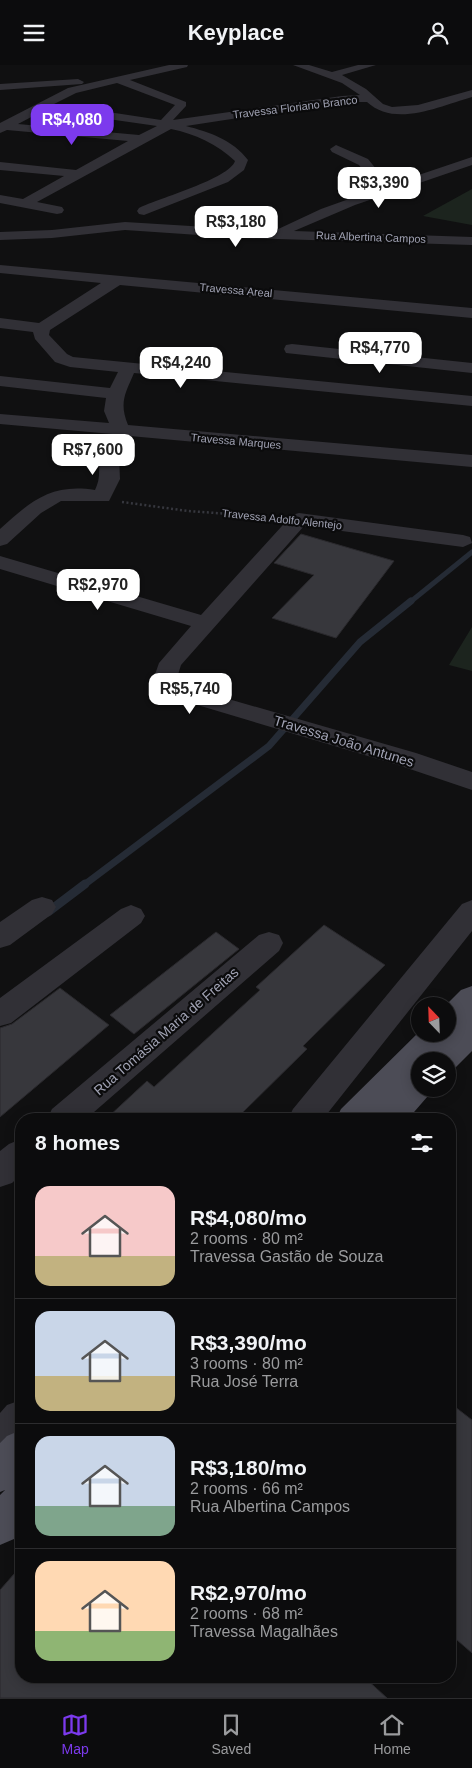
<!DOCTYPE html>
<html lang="en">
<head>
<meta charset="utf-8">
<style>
	body { margin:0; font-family:Arial,sans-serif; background:#151516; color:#f1f3f6; height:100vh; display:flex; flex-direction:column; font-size:19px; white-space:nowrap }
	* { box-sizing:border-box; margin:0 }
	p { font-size:16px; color:#9a9b9d }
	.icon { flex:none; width:28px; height:28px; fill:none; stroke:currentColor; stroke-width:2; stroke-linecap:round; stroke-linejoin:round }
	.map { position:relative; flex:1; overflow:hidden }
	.sheet { position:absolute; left:15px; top:1048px; width:441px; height:570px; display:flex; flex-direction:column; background:#0c0c0d; border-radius:20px; box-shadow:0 2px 12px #0003,0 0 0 1px #2c2c2e }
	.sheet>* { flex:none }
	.needle { width:32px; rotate:337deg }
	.fabs { position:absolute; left:411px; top:932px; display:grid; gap:10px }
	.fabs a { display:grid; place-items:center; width:45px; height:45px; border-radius:50%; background:#0c0c0d; box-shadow:0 2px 12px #0003,0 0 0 1px #2c2c2e; font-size:25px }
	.price { position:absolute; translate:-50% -42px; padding:0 11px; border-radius:10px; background:#fff; color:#222; font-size:16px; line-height:32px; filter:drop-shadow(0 1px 2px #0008) }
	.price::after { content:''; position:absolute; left:50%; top:30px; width:15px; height:11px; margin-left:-8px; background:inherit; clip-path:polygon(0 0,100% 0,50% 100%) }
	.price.selected { background:#7c3aed; color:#fff }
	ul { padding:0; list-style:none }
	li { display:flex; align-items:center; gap:15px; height:125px; padding:0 20px }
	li+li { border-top:1px solid #2c2c2e }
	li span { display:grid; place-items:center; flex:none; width:140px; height:100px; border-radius:15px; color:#555 }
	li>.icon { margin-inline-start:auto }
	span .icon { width:60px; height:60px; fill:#fffc; stroke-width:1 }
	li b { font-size:21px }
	h2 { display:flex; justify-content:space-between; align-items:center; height:60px; padding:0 20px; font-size:21px }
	header { display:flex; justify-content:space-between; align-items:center; height:65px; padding:0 20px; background:#0c0c0d; font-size:22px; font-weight:600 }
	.tab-bar { display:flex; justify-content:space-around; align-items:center; height:70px; border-top:1px solid #2c2c2e; background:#0c0c0d; font-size:14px; color:#9a9b9d }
	.tab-bar a { display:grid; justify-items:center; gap:2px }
	.tab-bar .selected { color:#7c3aed }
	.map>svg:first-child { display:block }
	.green { fill:#1c241e }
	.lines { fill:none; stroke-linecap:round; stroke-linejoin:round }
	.stream-far2 { stroke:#252b35; stroke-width:5 }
	.stream-far1 { stroke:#252b35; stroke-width:7 }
	.stream { stroke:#252b35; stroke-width:9 }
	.building { fill:#37373c; stroke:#2a292d }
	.path { stroke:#36373e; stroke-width:2.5; stroke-dasharray:2 2.5; stroke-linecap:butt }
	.minor { fill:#313036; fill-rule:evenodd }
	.major { fill:#4c4c56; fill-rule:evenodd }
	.labels { text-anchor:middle; stroke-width:4.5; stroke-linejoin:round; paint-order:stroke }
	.far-street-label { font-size:11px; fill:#a0a2b3; stroke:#0b0b0c }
	.street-label { font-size:14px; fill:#a0a2b3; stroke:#0b0b0c }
</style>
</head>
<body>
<header><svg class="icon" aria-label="menu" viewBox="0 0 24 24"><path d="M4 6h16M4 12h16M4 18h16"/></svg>Keyplace<svg class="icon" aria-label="person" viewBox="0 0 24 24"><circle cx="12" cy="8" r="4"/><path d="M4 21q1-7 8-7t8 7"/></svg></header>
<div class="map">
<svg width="472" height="1633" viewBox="0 0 472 1633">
	<rect width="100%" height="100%" fill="#101011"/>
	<path class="green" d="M472 124V160L423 151Z
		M472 562V606L449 600Z"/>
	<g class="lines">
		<path class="stream-far2" d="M409 538 472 487"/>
		<path class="stream-far1" d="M84 820 269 681 360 577 411 536"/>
		<path class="stream" d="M48 847 85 819"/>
	</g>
	<path class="building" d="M301 469 394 496 336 573 272 553 314 510 274 498Z
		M324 860 385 900 303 981 307 984 236 1054H106L147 1016 154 1022 260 925 256 922Z
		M216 867 239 884 134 969 110 950Z
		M60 923 109 960 0 1052V963L12 959Z
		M450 1338 472 1355V1588L450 1569Z
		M21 1501V1611H363L387 1633H0V1525Z"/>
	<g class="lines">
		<path class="path" d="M122 437 188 446 272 452"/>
		<path class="minor" d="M169 0H188L187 2 130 15 186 37V41L173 55 342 31 360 30 342 18 293 0H309L332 7 358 0H376L342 10 366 24 383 39 392 42 418 40 472 25V32C440 41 395 63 367 37H342L186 61C209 67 233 75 248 95L244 105 228 117 144 150 139 149 137 146 139 143C159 133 229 114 235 96 217 79 195 69 171 64L37 137 62 142 64 145 62 148 57 149 0 138V130L23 134 64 111 0 105V97L76 105 128 76 7 65 0 68V58L68 23ZM117 18 175 40 161 55 115 48 48 42 76 28ZM37 49 115 55 157 61 139 70 18 59Z
			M78 14 84 17 82 19 0 25V19Z
			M336 80 368 94 389 120 472 92V100L355 140 294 166 472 172V180L243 173 125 165 52 173 0 175V167L52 165 125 157 274 166 321 144 377 124 359 100 332 87 330 84Z
			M0 200 472 243V253L120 220 50 265 49 270 67 289 73 292 472 331V341L134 308C125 329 119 338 128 360L472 390V402L130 371 119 392 120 414 109 436H61L41 448 7 479 0 481V464C31 436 51 418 95 425 102 411 97 404 101 392 103 383 112 379 112 369L0 359V349L109 358 104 346 106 333 0 321V311L110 323 118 307 70 302 55 297 35 274 33 267 0 263V253L39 258 101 218 0 208Z
			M292 279 472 298V308L286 288 284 284 286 280Z
			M299 448 463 470 470 472 472 478 463 482 304 461 181 600 176 616 180 620 416 688 472 707V725L398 700 164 630 152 618 159 598 191 561 0 504V491L201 550 292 450Z
			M42 832 52 835 56 842 52 849 10 880 0 883V857L32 835Z
			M472 835V866L323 1054H288L293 1044 462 839Z
			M131 840 141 844 145 851 141 858 11 958 0 961V933L121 844Z
			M269 867 279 870 283 878 279 886 86 1054H47L52 1044 259 870Z
			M21 1074V1109L12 1118 0 1122V1086L9 1079Z
			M21 1335V1382L14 1390 0 1396V1348L7 1340Z"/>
		<path class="major" d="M472 921V986L453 1005 448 1007V996H420V1024H434L408 1054H336L341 1044 420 966V969H448V941H445L461 925Z
			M21 1365V1413L16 1419 21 1417V1467L14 1474 0 1480V1430L5 1425 0 1427V1378L7 1371Z"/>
	</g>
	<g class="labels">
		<g class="far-street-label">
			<text transform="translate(295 42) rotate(-7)" y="4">Travessa Floriano Branco</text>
			<text transform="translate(371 172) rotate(2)" y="4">Rua Albertina Campos</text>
			<text transform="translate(236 225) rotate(5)" y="4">Travessa Areal</text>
			<text transform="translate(236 376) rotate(5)" y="4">Travessa Marques</text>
			<text transform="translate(282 454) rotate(6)" y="4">Travessa Adolfo Alentejo</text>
		</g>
		<g class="street-label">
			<text transform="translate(344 676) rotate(17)" y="5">Travessa João Antunes</text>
			<text transform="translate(166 966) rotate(-41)" y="5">Rua Tomásia Maria de Freitas</text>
		</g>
	</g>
</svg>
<div class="fabs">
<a><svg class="needle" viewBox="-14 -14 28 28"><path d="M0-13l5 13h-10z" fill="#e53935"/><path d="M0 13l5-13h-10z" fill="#9a9b9d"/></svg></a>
<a><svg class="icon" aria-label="layers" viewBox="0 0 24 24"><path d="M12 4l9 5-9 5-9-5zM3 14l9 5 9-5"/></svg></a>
</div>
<b class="price selected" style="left:72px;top:81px">R$4,080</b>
<b class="price" style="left:379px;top:144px">R$3,390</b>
<b class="price" style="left:236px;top:183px">R$3,180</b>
<b class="price" style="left:380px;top:309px">R$4,770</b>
<b class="price" style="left:181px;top:324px">R$4,240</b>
<b class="price" style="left:93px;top:411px">R$7,600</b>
<b class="price" style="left:98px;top:546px">R$2,970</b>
<b class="price" style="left:190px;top:650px">R$5,740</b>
<section class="sheet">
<h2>8 homes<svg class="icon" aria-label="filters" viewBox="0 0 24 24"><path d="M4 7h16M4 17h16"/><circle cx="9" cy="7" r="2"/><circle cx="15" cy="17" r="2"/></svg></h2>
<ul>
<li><span style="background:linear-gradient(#f6c9c9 70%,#c2b280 0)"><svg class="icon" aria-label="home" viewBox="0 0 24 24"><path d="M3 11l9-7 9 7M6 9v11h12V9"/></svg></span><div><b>R$4,080/mo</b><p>2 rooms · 80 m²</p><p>Travessa Gastão de Souza</p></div></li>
<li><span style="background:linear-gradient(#c9d6e8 65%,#c2b280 0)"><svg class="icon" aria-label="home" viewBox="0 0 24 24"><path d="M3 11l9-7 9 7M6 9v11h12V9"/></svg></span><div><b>R$3,390/mo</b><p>3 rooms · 80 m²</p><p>Rua José Terra</p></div></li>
<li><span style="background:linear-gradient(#c9d6e8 70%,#7fa58c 0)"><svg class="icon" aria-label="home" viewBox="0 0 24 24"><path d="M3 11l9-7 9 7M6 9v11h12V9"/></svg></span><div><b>R$3,180/mo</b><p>2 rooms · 66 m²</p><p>Rua Albertina Campos</p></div></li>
<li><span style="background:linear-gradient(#ffd9b3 70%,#8fb573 0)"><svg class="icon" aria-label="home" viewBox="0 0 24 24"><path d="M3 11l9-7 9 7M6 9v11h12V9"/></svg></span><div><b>R$2,970/mo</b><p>2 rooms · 68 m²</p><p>Travessa Magalhães</p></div></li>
</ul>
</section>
</div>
<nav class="tab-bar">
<a class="selected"><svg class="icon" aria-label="map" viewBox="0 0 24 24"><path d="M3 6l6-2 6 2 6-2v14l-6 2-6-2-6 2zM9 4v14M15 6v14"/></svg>Map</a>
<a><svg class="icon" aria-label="saved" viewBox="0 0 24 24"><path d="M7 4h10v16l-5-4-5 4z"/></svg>Saved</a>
<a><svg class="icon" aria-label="home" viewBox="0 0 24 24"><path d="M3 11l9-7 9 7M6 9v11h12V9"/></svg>Home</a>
</nav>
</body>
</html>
